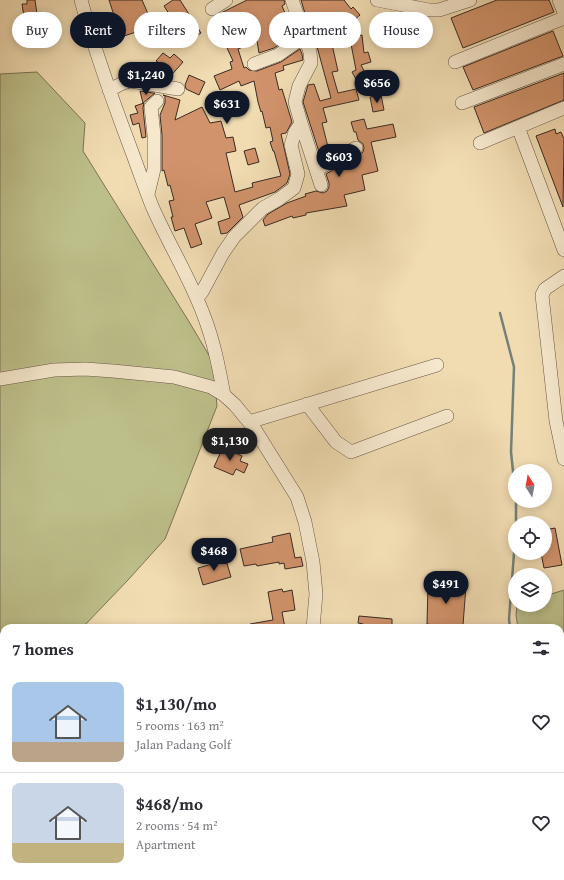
<!DOCTYPE html>
<html lang="en">
<head>
<meta charset="utf-8">
<style>
	body { margin:0; font-family:"Gentium Book Plus",serif; background:#f7f7f7; color:#2b2b33; height:100vh; display:flex; flex-direction:column; font-size:15px; white-space:nowrap }
	* { box-sizing:border-box; margin:0 }
	p { font-size:13px; color:#7c7c81 }
	.icon { flex:none; width:22px; height:22px; fill:none; stroke:currentColor; stroke-width:2; stroke-linecap:round; stroke-linejoin:round }
	.map { position:relative; flex:1; overflow:hidden }
	.drawer { position:absolute; left:0px; top:624px; width:564px; height:256px; display:flex; flex-direction:column; background:#fff; border-radius:12px 12px 0 0; box-shadow:0 2px 10px #0003 }
	.drawer>* { flex:none }
	.hud { position:absolute; left:12px; top:12px; width:540px; height:36px; display:flex; gap:8px }
	.needle { width:26px; rotate:349deg }
	.controls { position:absolute; left:508px; top:464px; display:grid; gap:8px }
	.controls a { display:grid; place-items:center; width:44px; height:44px; border-radius:50%; background:#fff; box-shadow:0 2px 10px #0003; font-size:20px }
	.price { position:absolute; translate:-50% -34px; padding:0 9px; border-radius:14px; background:#111827; color:#fff; font-size:13px; line-height:26px; filter:drop-shadow(0 1px 2px #0008) }
	.price::after { content:''; position:absolute; left:50%; top:24px; width:12px; height:9px; margin-left:-6px; background:inherit; clip-path:polygon(0 0,100% 0,50% 100%) }
	.price.selected { background:#222; color:#fff }
	ul { padding:0; list-style:none }
	li { display:flex; align-items:center; gap:12px; height:100px; padding:0 12px }
	li+li { border-top:1px solid #e1e1e2 }
	li span { display:grid; place-items:center; flex:none; width:112px; height:80px; border-radius:8px; color:#555 }
	li>.icon { margin-inline-start:auto }
	span .icon { width:48px; height:48px; fill:#fffc; stroke-width:1 }
	li b { font-size:17px }
	h2 { display:flex; justify-content:space-between; align-items:center; height:48px; padding:0 12px; font-size:17px }
	.tag { padding:0 14px; border-radius:18px; background:#fff; box-shadow:0 2px 10px #0003; font-size:14px; line-height:36px }
	.tag.selected { background:#111827; color:#fff }
	.map>svg:first-child { display:block }
	.green { fill:#bdbf8a; stroke:#7b7457 }
	.lines { fill:none; stroke-linecap:round; stroke-linejoin:round }
	.stream { stroke:#748079; stroke-width:2.5 }
	.building { fill:#d1936b; stroke:#392a24 }
	.minor-casing { stroke:#675648; stroke-width:14 }
	.minor { stroke:#f6e8cd; stroke-width:13 }
</style>
</head>
<body>
<div class="map">
<svg width="564" height="880" viewBox="0 0 564 880">
	<rect width="100%" height="100%" fill="#f1dcb2"/>
	<filter id="stains"><feTurbulence type="fractalNoise" baseFrequency=".005" numOctaves="4"/><feColorMatrix values="0 0 0 0 .2 0 0 0 0 .09 0 0 0 0 .02 0 0 0 .5 -.17"/></filter>
	<radialGradient id="worn" r=".72"><stop offset=".6" stop-color="#630" stop-opacity="0"/><stop offset="1" stop-color="#630" stop-opacity=".3"/></radialGradient>
	<path class="green" d="M37 72 85 123 83 151 188 320 213 362 217 406 165 539 128 580 82 628H4V708L0 713V74Z
		M564 590V720L560 721V628H518L516 615 517 605H545V596Z"/>
	<g class="lines">
		<path class="stream" d="M500 313 514 367 511 452 515 491
			M516 501V523
			M510 628 509 619 515 540
			M550 876 551 880"/>
	</g>
	<path class="building" d="M27 0H35L37 14H41L42 21H38L39 26 31 27 30 22 25 23 22 4H27Z
		M109 0H142L152 23 135 30 136 32 121 37Z
		M173 0H180L201 33 187 42 164 6Z
		M247 0H284L285 4 282 6 288 20 285 21 289 38 274 48 259 53 257 41 238 49 244 68 246 67 249 70 257 71 281 62 300 49 302 54 303 60 283 66 284 70 275 73 279 90 282 89 292 122 286 133 281 134 290 174 287 183 275 192 239 205 243 217 227 233 221 234 218 222 230 218 224 197 206 202 212 218 195 224 202 244 191 248 184 228 175 231 171 217H173L169 201 174 200 170 185 168 186 164 170 162 171V135L160 115 165 103V96L163 95 180 100 175 120 202 107 210 123 221 121 226 138 233 137 236 151 226 153 235 192 253 187 252 183 281 176 274 151H273L270 142 273 141 270 127 266 128 262 111 261 112 258 102 254 81 241 86 239 81 220 90 214 76 232 69 230 62 233 61 213 17Z
		M301 0H344L351 9 353 7 360 15 339 32 357 36 362 35 364 53 368 52 371 62 361 65 368 78 358 83 352 72 356 70 351 44 331 40 338 71 332 72 338 93 356 89 359 100 323 108 327 122 322 123 328 147 332 146 333 151 321 158 303 102 308 85 314 84 320 101 331 98 316 43 341 37 330 24 314 32 307 20Z
		M497 0H549L554 12 463 48 451 18Z
		M553 31 563 56 473 90 463 67Z
		M163 53 170 58 174 54 183 62 168 79 146 75 144 70 162 65 156 61Z
		M138 63 140 74 132 73 123 75 122 66Z
		M564 73V100L484 133 474 107Z
		M189 75 205 82 199 95 186 89 185 85Z
		M140 91 153 93H155L143 103Z
		M381 95 384 110 373 112 370 97Z
		M144 103 143 108 146 137 142 138 139 123 133 125 130 115 138 113 135 106Z
		M364 119 367 129 393 124 396 137 371 142 378 171 362 175 365 190 344 195 347 206 306 213V215L293 218 292 216 265 226 263 220 268 214 287 203 306 196 305 194 316 191 323 193 327 191 329 187V183L326 174 338 167 359 161 358 156 363 152 364 148 363 144 358 140 356 132H354L351 122Z
		M555 129 556 134 561 132 564 139 563 207 536 136Z
		M255 148 259 162 248 165 244 151Z
		M223 447 242 456 240 461 248 464 244 473 236 469 233 475 214 467Z
		M555 528 562 565 544 568 541 553H545V530Z
		M290 533 295 558 301 557 303 566 285 569 284 563 279 564V562L257 566 256 564 244 566 240 549 273 542 272 537Z
		M226 560 231 577 203 585 198 568Z
		M432 581 462 583V586H466L463 625H458L457 628H434V625L427 624 428 587H432Z
		M282 589 283 592 292 590 295 610 282 612 285 628H250V624L273 620 268 592Z
		M359 616 392 619V628H363V624L358 623Z"/>
	<g class="lines">
		<g class="minor-casing">
			<path id="minor" d="M81 0C94 49 111 96 129 144 137 165 144 186 152 206 168 243 190 278 204 316 214 342 219 368 224 395
				M377 0 429 10H439L470 0
				M559 0 564 12
				M212 9 226 0
				M455 62 564 18
				M254 64 278 55 305 36
				M109 90 123 83 131 81 178 89
				M462 103 564 64
				M301 123 321 185
				M518 127 564 250
				M480 143 564 108
				M316 170 356 148
				M148 194 154 169V135L151 107 157 101
				M564 276 545 289 542 295 556 421 564 459
				M197 298 202 292 223 253 234 237 263 208 279 199 294 188 298 174 291 145 295 132 301 123 295 102 299 86 311 63 310 52 292 0
				M0 379 54 370 85 369 113 371 174 377 211 387 224 395 235 405 254 428 297 497 305 522 313 562 316 594 313 628
				M307 404 336 442 351 452 447 416
				M249 422 437 365
				M33 876 34 880
				M518 876 519 880
				M251 880 254 876
				M392 880 393 876"/>
		</g>
		<use href="#minor" class="minor"/>
	</g>
	<rect width="100%" height="100%" filter="url(#stains)"/>
	<rect width="100%" height="100%" fill="url(#worn)"/>
</svg>
<div class="controls">
<a><svg class="needle" viewBox="-14 -14 28 28"><path d="M0-13l5 13h-10z" fill="#e53935"/><path d="M0 13l5-13h-10z" fill="#7c7c81"/></svg></a>
<a><svg class="icon" aria-label="locate" viewBox="0 0 24 24"><circle cx="12" cy="12" r="6"/><path d="M12 2v4M12 18v4M2 12h4M18 12h4"/></svg></a>
<a><svg class="icon" aria-label="layers" viewBox="0 0 24 24"><path d="M12 4l9 5-9 5-9-5zM3 14l9 5 9-5"/></svg></a>
</div>
<b class="price" style="left:146px;top:96px">$1,240</b>
<b class="price" style="left:377px;top:104px">$656</b>
<b class="price" style="left:227px;top:125px">$631</b>
<b class="price" style="left:339px;top:178px">$603</b>
<b class="price selected" style="left:230px;top:462px">$1,130</b>
<b class="price" style="left:214px;top:572px">$468</b>
<b class="price" style="left:446px;top:605px">$491</b>
<div class="hud">
<a class="tag">Buy</a>
<a class="tag selected">Rent</a>
<a class="tag">Filters</a>
<a class="tag">New</a>
<a class="tag">Apartment</a>
<a class="tag">House</a>
</div>
<section class="drawer">
<h2>7 homes<svg class="icon" aria-label="filters" viewBox="0 0 24 24"><path d="M4 7h16M4 17h16"/><circle cx="9" cy="7" r="2"/><circle cx="15" cy="17" r="2"/></svg></h2>
<ul>
<li><span style="background:linear-gradient(#a9c7e8 75%,#b9a48a 0)"><svg class="icon" aria-label="home" viewBox="0 0 24 24"><path d="M3 11l9-7 9 7M6 9v11h12V9"/></svg></span><div><b>$1,130/mo</b><p>5 rooms · 163 m²</p><p>Jalan Padang Golf</p></div><svg class="icon" aria-label="heart" viewBox="0 0 24 24"><path d="M12 20l-8-8c-3-5 5-10 8-4 3-6 11-1 8 4z"/></svg></li>
<li><span style="background:linear-gradient(#c9d6e8 75%,#c2b280 0)"><svg class="icon" aria-label="home" viewBox="0 0 24 24"><path d="M3 11l9-7 9 7M6 9v11h12V9"/></svg></span><div><b>$468/mo</b><p>2 rooms · 54 m²</p><p>Apartment</p></div><svg class="icon" aria-label="heart" viewBox="0 0 24 24"><path d="M12 20l-8-8c-3-5 5-10 8-4 3-6 11-1 8 4z"/></svg></li>
</ul>
</section>
</div>
</body>
</html>
